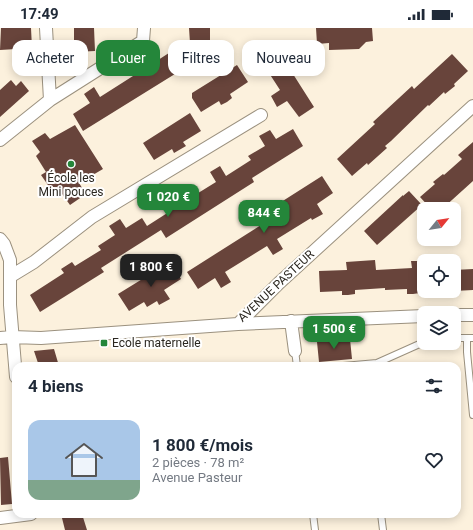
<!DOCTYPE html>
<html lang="fr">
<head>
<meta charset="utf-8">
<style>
	body { margin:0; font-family:Roboto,sans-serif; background:#f2f2f3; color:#1f2937; height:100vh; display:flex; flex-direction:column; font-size:15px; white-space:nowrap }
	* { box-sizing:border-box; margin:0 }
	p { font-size:13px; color:#747a83 }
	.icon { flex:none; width:22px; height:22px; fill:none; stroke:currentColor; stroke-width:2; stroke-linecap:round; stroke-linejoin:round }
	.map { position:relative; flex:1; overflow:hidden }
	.panel { position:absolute; left:12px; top:334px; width:449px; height:156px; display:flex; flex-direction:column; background:#fff; border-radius:12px; box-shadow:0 2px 10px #0003 }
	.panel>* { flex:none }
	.top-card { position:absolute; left:12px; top:12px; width:449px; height:36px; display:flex; gap:8px }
	.needle { width:26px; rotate:60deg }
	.buttons { position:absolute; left:417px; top:174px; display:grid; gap:8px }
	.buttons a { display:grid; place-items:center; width:44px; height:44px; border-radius:8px; background:#fff; box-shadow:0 2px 10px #0003; font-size:20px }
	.price { position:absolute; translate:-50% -34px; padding:0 9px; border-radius:8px; background:#24863a; color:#fff; font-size:13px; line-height:26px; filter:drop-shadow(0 1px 2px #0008) }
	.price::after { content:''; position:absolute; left:50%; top:24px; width:12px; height:9px; margin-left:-6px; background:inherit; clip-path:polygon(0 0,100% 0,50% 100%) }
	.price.on { background:#222; color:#fff }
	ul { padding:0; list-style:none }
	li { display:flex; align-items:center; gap:12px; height:100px; padding:0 16px }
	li+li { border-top:1px solid #e0e1e3 }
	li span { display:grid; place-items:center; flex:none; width:112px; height:80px; border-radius:12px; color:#555 }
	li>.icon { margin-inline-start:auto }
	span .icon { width:48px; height:48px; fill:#fffc; stroke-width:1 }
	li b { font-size:17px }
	h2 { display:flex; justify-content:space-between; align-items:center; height:48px; padding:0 16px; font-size:17px }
	.tag { padding:0 14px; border-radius:12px; background:#fff; box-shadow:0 2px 10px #0003; font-size:14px; line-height:36px }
	.tag.on { background:#24863a; color:#fff }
	.status { display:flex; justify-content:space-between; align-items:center; height:28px; padding:0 20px; background:#fff; direction:ltr }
	.status svg { height:11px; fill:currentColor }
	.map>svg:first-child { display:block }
	.building { fill:#68443b }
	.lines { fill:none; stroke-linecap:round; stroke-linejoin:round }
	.lane-casing { stroke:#9b917f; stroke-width:8 }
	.street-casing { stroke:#9b917f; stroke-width:14 }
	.lane { stroke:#fff; stroke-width:6 }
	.street { stroke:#fff; stroke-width:12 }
	.poi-dot { fill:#24863a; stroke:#fff; stroke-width:1.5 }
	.labels { text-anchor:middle; stroke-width:4; stroke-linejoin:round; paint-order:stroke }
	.poi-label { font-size:12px; fill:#2b2720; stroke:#fff }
	.street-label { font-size:12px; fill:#2b2720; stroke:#fff }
</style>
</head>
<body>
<div class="status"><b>17:49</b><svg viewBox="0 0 49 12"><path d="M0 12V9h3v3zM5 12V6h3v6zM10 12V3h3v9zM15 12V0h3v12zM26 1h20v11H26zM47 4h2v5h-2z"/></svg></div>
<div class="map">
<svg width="473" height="502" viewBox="0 0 473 502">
	<rect width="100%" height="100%" fill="#fcf1dd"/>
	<path class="building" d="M1 0H31L32 20 0 22Z
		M74 0H94L95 23 74 24Z
		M189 0H210V14L190 15Z
		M316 0H372L373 13 366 14 359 21 329 22V15L317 16Z
		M172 23 183 41 83 103 73 86 90 75 84 66 94 59 100 69 144 41 138 31 144 28 149 24 155 34Z
		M452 26 468 43 454 56 455 58 445 66 444 64 429 78 428 77 391 113 385 118 387 120 368 137 367 135 352 148 337 131 375 96 373 94 412 58 414 61Z
		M286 35 314 79 299 89 287 73 277 79 271 68 280 62 269 45Z
		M237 37 248 54 230 66 232 70 227 74 221 77 219 73 201 84 192 70V65Z
		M11 52 16 58 21 53 29 63 0 89V62Z
		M190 85 201 103 183 114 186 118 174 125 172 121 154 132 143 115Z
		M75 97 103 141 79 155 86 166 70 177 57 159 52 163 41 147 46 144 36 128 40 124 32 113 45 105 50 111Z
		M293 101 303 118 252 150 254 154 166 210 161 202 101 240 104 244 40 284 30 267 64 245 61 241 72 234 75 238 101 222 98 218 115 207 109 198 120 191 126 200 142 190 147 198 172 182 166 173 176 166 182 175 216 154 210 144 220 138 226 148 251 132 248 128 265 118 259 108 270 102 276 111Z
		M473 114V153L442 181H431L420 169 435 156 433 154 443 146 444 147 462 131 458 127Z
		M322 148 333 165 317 176 323 186 312 192 311 190 277 211 283 221 273 227 267 218 225 244 231 254 221 260 215 250 198 261 187 244 283 183 278 176Z
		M409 163 422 177 377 217 364 203 403 167V168Z
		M375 232 376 242 412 240 411 233H424V260H420V265L413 266H407V261L385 262V260L355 262V266L348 267H342V263L320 264 319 243 347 242 346 234Z
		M170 234 181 251 164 262 170 271 159 277 157 273 147 279 144 274 129 283 118 266Z
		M473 241V262L454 263V242Z
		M350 311 352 331 319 334 317 314Z
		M54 321 59 338H39L34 323Z
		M8 429 12 476 1 477 0 430Z
		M61 486H82L87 502H65Z"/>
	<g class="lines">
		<g class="lane-casing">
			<path id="lane" d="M454 310H473
				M467 310V324L473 387
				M295 323 297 338
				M343 338 377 335 424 314
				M313 486 315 502
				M381 486 383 502"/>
		</g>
		<g class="street-casing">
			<path id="street" d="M46 0 50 72
				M0 112 50 72 143 13 144 0
				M0 211 4 216 10 232V277L16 349
				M11 248 34 234 92 189 261 87
				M454 287H473
				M291 293 295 323
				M238 296 424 288
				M0 310 12 309 41 310 238 296 279 255 473 78
				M0 490 31 486"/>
		</g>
		<use href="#lane" class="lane"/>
		<use href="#street" class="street"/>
	</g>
	<g class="poi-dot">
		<circle cx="71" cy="136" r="4"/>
		<rect x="100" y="311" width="8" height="8" rx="2"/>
	</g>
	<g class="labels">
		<g class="poi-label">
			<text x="71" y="154">École les<tspan x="71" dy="14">Mini pouces</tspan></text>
			<text x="112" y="319" text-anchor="start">Ecole maternelle</text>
		</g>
		<g class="street-label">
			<text transform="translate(276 258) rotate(-43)" y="4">AVENUE PASTEUR</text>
		</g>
	</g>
</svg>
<div class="buttons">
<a><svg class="needle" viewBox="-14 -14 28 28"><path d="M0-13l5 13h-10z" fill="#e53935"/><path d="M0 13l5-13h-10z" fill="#747a83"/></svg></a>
<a><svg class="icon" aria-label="locate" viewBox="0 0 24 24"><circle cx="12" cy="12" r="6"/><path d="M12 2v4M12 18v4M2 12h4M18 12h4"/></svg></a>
<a><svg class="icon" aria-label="layers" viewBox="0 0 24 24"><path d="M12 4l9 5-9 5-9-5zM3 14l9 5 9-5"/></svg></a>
</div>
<b class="price" style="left:168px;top:190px">1 020 €</b>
<b class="price" style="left:264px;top:206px">844 €</b>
<b class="price on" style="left:151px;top:260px">1 800 €</b>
<b class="price" style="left:334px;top:322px">1 500 €</b>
<div class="top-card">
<a class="tag">Acheter</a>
<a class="tag on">Louer</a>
<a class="tag">Filtres</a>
<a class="tag">Nouveau</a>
</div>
<section class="panel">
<h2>4 biens<svg class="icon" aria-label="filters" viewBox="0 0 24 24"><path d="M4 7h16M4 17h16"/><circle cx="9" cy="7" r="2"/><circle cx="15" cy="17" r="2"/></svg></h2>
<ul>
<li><span style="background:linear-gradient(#a9c7e8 75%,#7fa58c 0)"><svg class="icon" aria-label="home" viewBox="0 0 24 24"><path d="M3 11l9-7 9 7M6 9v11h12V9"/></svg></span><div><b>1 800 €/mois</b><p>2 pièces · 78 m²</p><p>Avenue Pasteur</p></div><svg class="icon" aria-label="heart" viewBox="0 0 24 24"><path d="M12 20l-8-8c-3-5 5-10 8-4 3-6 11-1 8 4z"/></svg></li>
</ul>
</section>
</div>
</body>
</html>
